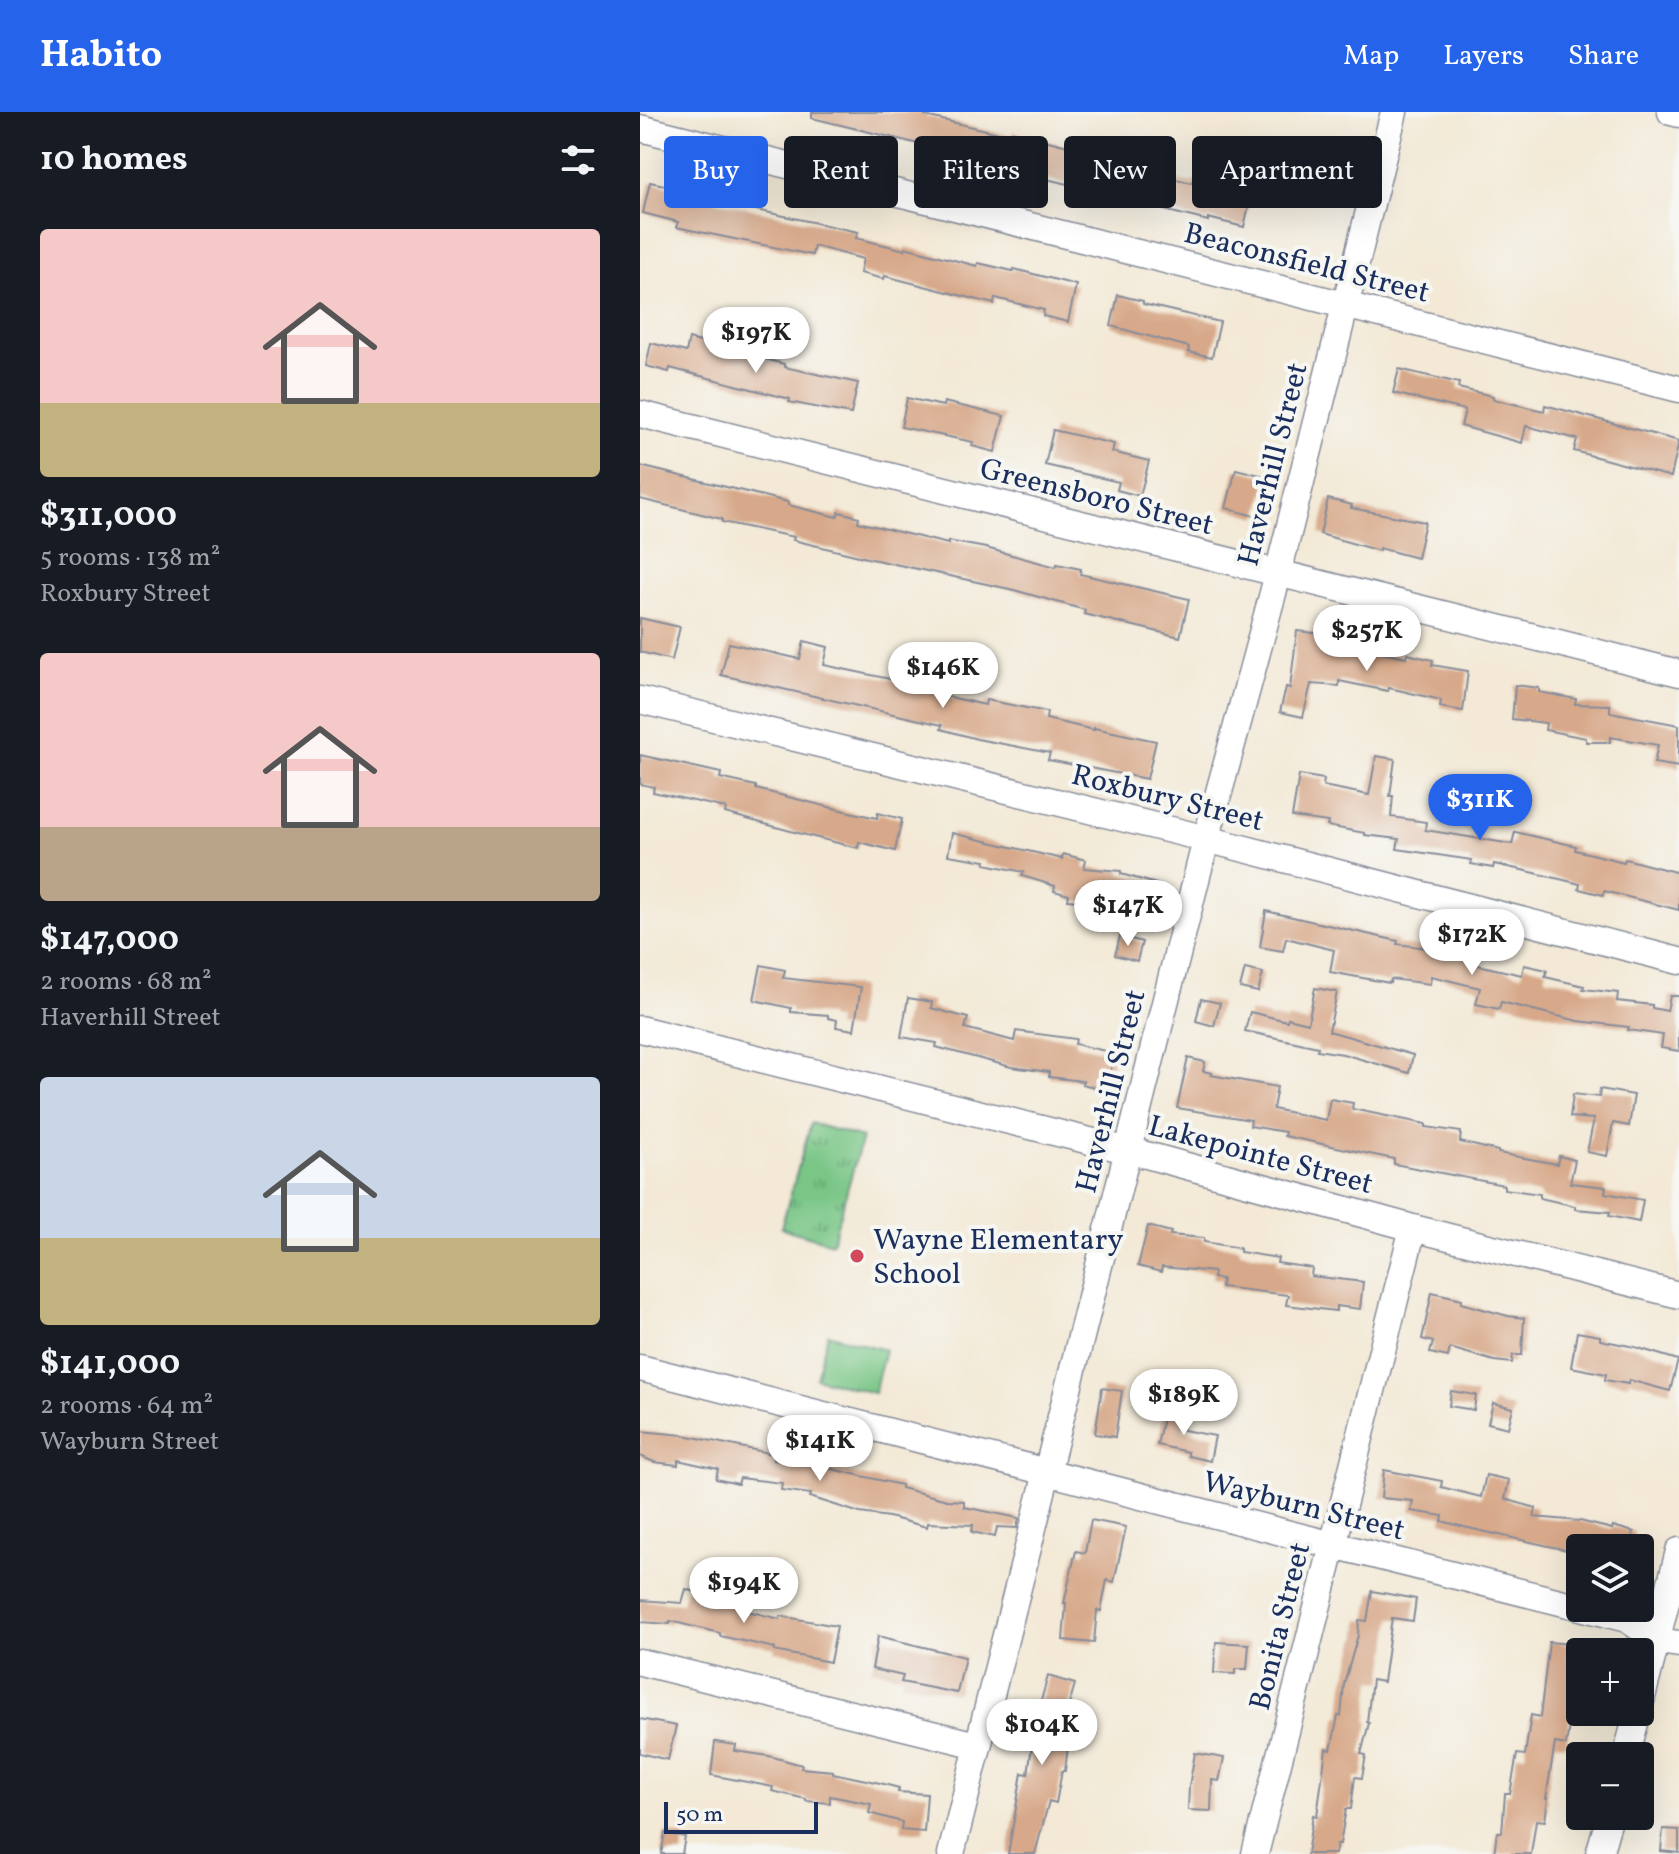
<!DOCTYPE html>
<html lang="en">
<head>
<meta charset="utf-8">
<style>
	body { margin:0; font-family:Vollkorn,serif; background:#242831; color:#f1f3f6; height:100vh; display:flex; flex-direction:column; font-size:30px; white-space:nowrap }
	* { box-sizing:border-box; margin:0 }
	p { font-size:26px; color:#9ea1a6 }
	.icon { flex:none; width:44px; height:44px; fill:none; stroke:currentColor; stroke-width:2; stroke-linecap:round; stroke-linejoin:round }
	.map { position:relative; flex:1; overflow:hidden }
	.side { display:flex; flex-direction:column; background:#171b24; width:640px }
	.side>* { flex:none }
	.hud { position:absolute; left:24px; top:24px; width:760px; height:72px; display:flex; gap:16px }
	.fabs { position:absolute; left:926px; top:1422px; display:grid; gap:16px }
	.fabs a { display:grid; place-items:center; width:88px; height:88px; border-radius:8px; background:#171b24; box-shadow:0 8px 32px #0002; font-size:40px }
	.scale { position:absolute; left:24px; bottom:20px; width:154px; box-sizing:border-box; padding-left:8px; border:4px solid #1b2f5e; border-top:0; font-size:22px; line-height:28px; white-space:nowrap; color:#1b2f5e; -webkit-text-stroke:6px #f6f6f2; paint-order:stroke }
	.price { position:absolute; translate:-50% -68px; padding:0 18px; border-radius:28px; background:#fff; color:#222; font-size:26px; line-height:52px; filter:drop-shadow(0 2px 4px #0008) }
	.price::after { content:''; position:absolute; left:50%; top:48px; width:24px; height:18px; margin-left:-12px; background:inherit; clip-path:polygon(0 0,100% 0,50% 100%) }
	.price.selected { background:#2563eb; color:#fff }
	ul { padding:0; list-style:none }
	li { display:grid; align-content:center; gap:16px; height:424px; padding:0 40px }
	li span { display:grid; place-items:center; height:248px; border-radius:8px; color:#555 }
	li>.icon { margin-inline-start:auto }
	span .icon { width:144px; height:144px; fill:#fffc; stroke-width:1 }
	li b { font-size:34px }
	h2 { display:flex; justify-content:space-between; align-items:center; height:96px; padding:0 40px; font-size:34px }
	.tag { padding:0 28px; border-radius:8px; background:#171b24; box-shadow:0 8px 32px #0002; font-size:28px; line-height:72px }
	.tag.selected { background:#2563eb; color:#fff }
	header { display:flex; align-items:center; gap:48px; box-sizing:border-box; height:112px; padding:0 40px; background:#2563eb; color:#fff }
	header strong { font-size:38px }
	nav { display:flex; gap:44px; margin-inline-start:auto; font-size:28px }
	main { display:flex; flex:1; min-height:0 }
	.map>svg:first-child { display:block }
	.grass { fill:url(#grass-tufts); stroke:#4a7a72; stroke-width:2 }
	.pitch { fill:#79c686; stroke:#4a7a72; stroke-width:2 }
	.building { fill:#d7a889 }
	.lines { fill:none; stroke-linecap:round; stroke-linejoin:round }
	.minor-casing { stroke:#878c9a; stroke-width:29 }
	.minor { stroke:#fff; stroke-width:26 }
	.poi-dot { fill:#d1495b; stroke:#f6f6f2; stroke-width:3 }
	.labels { text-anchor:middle; stroke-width:8; stroke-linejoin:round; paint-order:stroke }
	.street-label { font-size:30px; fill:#1b2f5e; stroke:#f6f6f2 }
	.poi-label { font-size:30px; fill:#1b2f5e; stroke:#f6f6f2; text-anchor:start }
</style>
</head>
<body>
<header>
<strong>Habito</strong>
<nav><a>Map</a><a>Layers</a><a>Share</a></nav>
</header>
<main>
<section class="side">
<h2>10 homes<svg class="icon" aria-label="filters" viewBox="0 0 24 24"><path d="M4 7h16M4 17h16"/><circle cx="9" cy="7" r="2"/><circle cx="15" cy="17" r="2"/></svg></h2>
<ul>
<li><span style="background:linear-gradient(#f6c9c9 70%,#c2b280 0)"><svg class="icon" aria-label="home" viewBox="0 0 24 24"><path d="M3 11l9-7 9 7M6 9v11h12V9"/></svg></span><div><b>$311,000</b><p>5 rooms · 138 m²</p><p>Roxbury Street</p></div></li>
<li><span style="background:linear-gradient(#f6c9c9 70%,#b9a48a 0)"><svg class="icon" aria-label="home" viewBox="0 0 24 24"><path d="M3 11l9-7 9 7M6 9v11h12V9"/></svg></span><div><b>$147,000</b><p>2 rooms · 68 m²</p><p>Haverhill Street</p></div></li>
<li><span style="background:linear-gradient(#c9d6e8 65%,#c2b280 0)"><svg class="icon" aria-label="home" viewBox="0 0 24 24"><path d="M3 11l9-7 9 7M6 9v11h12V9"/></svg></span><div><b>$141,000</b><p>2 rooms · 64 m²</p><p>Wayburn Street</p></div></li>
</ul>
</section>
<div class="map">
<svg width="1039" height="1742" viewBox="0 0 1039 1742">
	<defs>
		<pattern id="grass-tufts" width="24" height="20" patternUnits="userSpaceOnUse" patternTransform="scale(2)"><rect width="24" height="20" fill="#79c686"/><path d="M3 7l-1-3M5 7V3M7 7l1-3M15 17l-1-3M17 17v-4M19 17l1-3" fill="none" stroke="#62a171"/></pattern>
	</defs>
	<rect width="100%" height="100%" fill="#f6f6f2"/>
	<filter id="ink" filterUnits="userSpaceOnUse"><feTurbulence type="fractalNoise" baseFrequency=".0125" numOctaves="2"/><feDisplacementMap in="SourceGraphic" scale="16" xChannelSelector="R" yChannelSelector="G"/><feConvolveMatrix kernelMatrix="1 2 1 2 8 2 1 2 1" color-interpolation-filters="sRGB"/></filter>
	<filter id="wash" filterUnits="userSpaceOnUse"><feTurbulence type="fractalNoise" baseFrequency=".006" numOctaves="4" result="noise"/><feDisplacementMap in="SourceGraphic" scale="32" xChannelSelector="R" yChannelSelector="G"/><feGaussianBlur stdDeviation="1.8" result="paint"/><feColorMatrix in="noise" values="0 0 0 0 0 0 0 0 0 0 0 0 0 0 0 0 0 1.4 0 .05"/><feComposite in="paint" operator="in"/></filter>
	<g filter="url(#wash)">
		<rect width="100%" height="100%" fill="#f3e9d6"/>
		<path class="grass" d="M171 1011 222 1026 192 1131 141 1116Z"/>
		<path class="pitch" d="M188 1222 245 1238 234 1281 176 1266Z"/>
		<g id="blocks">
			<path class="building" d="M172 0H286L285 4 337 16 372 24 373 20 467 44 465 54 513 65 514 62 552 71 553 68 612 80 604 115 568 106V109L496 91 495 94 471 89 473 83 290 39 291 35 172 6Z
				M10 70 34 75 33 80 218 120 216 126 265 138V135L337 154 338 151 373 159 374 157 436 173 428 210 403 204 404 198 355 186 354 192 245 164 244 167 220 161 223 147 174 134 172 143 36 115 38 110 3 101Z
				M478 183 503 189V192L580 210 572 245 548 240 549 235 471 214Z
				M49 227 144 252V255L218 271 211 302 149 290 150 287 30 256 29 260 6 254 11 231 46 240Z
				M759 257 819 271 818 276 853 284V287L904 299 905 293 1039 329 1031 365 934 339 937 327 886 314 882 331 821 314 825 298 753 281Z
				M267 286 303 294 304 290 364 304 355 340 332 334 333 330 261 315Z
				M413 318 474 332 472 340 509 349 500 384 477 378 479 370 405 353Z
				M0 354 148 390V393L197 405 199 400 219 405 218 410 308 432V429L346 436 416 455 417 452 441 457 440 462 549 487 540 525 444 502 445 498 374 478 227 446 153 428 154 425 82 410V407L0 387Z
				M596 357 628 365 618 405 586 396Z
				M688 387 712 393 711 396 785 410 777 446 739 436V439L680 422Z
				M0 506 40 515 32 548 0 540Z
				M657 519 681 522V526L718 529 717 535 766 545 767 542 793 548 792 553 828 559 823 599 800 595 801 588 749 576 748 579 699 569V574L671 572 663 605 640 600 646 575 650 576Z
				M164 529 188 535 184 553 297 577 296 582 345 593 346 588 407 600 406 607 454 618V616L516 629 507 667 408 648 410 641 337 627 301 617 302 613 81 563 89 531 160 547Z
				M875 573 899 576V580L936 587 935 592 970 593V600L1039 613V655L1014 651 1018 633 970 625V630H946V626L905 618 906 611 872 607Z
				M0 643 81 661 80 666 116 674V677L205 699 237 706 238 701 262 707 255 739 219 730 218 736 158 721 85 701 86 696 13 680 14 675 0 672Z
				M736 644 755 647 750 684H753L751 705 786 710 785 718 872 732 875 720 936 734 935 738 984 750 985 747 1039 761V798L964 779 963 783 939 777 940 772 891 760 854 752 853 756 831 752 832 748 757 737 759 727 725 723V721L687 714 688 710 652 705 659 663 684 667 683 674 729 683Z
				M312 721 422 747 423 742 446 748 444 756 481 759V762L520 773 514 794 478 784V793L428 788 429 783 414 779 415 774 382 764 384 760 345 752 346 749 308 743Z
				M626 799 758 829 757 832 795 837 834 846 833 852 882 863 884 853 907 858 905 865 944 874 943 877 978 881 977 889 1012 893V896L1027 899 1030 884H1039V939L1021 936 1023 923 988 918 989 915 938 909 861 890 859 897 836 892 840 876 791 864 790 872 751 867 750 871 690 860 694 838 646 826 643 839 620 835Z
				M480 824 502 830 497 849 475 843Z
				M121 853 145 858 143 866 221 875 214 918 196 915 197 908 188 906V903L151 900V896L114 888Z
				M605 857 623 861 618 880 600 876Z
				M675 876 697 880 689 919 773 943 769 961 703 942 677 938 678 935 605 919 610 900 647 909 648 906 668 911Z
				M268 886 292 890 291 896 328 906 325 916 374 929 376 919 436 927 435 932 474 941 467 978 442 972 443 969 409 965V960L371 955 296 935 297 931 261 925Z
				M561 887 580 891 574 914 556 909Z
				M548 946 565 950 563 959 572 961 571 963 637 975 633 997 686 1008 690 987 713 991 712 997 786 1012V1015L821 1020 820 1030 858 1039V1041L917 1052 919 1044 935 1048 930 1071 966 1075 965 1081 1003 1088 999 1110 969 1104 970 1100 935 1097V1094L900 1086V1082L864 1077V1073L754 1052V1047L644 1024 645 1020 610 1014 611 1008 537 996Z
				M960 977 994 983 989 1014 973 1011 967 1044 947 1040 954 1007 930 1005 933 982 959 985Z
				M508 1114 531 1120 530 1123 564 1126V1130L600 1136V1140L638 1146 637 1151 672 1156 671 1164 723 1170 720 1197 696 1194V1199L646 1193 648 1183 581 1175 582 1167 573 1166 574 1160 522 1155 521 1160 498 1154Z
				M792 1180 822 1187 821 1191 868 1204 884 1206 882 1243H873L872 1251 854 1249 810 1236 808 1245 790 1241 793 1230 782 1227Z
				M937 1220 960 1224V1228L995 1235 1038 1248 1030 1279 989 1268 988 1272 965 1268 966 1262 931 1255Z
				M462 1276 482 1279 475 1325 455 1322Z
				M811 1279 836 1283 834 1298 809 1294Z
				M853 1291 873 1296 868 1316 848 1311Z
				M525 1297 547 1302 543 1318 575 1324 570 1349 548 1344V1340L517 1333Z
				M0 1319 44 1323 133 1342V1348L170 1352 261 1373V1376L307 1388 324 1389V1395L379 1406 377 1416 357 1415 355 1425 332 1420 333 1413 288 1411 287 1415 249 1405 220 1401 170 1385 171 1382 141 1378 142 1371 100 1366 98 1372 76 1367 78 1357 38 1348V1353L14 1350 0 1344Z
				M744 1358 802 1369 801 1375 841 1385 846 1363 869 1368 865 1387 896 1396 894 1405 940 1409 972 1417 973 1414 994 1420 990 1436H940V1441L824 1415 802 1409 803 1404 771 1399 773 1389 741 1386Z
				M451 1408 486 1415 474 1470 467 1468 461 1499 457 1498 454 1531 423 1528 426 1491H424L429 1469 436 1439 445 1441Z
				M46 1477 69 1484 100 1488 99 1497 140 1507V1504L197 1514 190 1550 134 1539 135 1536 80 1524V1521L30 1509V1512L0 1510V1488L42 1491Z
				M732 1479 776 1487 773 1509 752 1506 743 1570 732 1568 727 1610 729 1611 721 1642 726 1643 722 1666 715 1665 711 1697H706L700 1732H697L695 1742H667L673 1703 677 1704 686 1637 691 1638 698 1604H701L704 1572 718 1523 719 1508 727 1509Z
				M238 1524 325 1545 317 1581 261 1570 263 1564 232 1557Z
				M576 1530 609 1532 607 1557H595V1562L574 1561Z
				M909 1530 940 1533V1556L935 1555 933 1588 926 1633 915 1631 906 1686H908L905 1709 896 1708 891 1742H854L857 1720H862L865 1682H870L877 1642 885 1643 891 1603 900 1605Z
				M408 1564 435 1572 428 1596 424 1634H428L425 1659H422L416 1691 409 1689 395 1742H368L382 1661 388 1662 396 1606Z
				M0 1607 36 1614 28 1648 0 1641Z
				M75 1630 96 1633 95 1639 129 1644 162 1653 161 1656 193 1659V1661L240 1671 259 1676 258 1680 287 1682 284 1720 261 1718 262 1710 229 1701 231 1692 190 1684V1691L166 1689V1687L132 1679 133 1675 71 1663Z
				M555 1641 584 1646 579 1669 572 1668 571 1699 548 1698 549 1674Z
				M1023 1717 1039 1718V1741L1021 1739Z
				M25 1721 45 1725 42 1742H21Z"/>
		</g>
	</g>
	<g filter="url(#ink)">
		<use href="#blocks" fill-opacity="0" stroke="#878c9a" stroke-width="2"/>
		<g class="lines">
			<g class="minor-casing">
				<path id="minor" d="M1031 0 1039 2
					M0 16 1039 277
					M0 302 1039 561
					M0 588 543 721 1039 849
					M0 917 510 1044 773 1116 1039 1183
					M0 1256C314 1334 626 1418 940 1495
					M944 1496 987 1507 1018 1529 1039 1532
					M0 1550 337 1633
					M1000 1593 1039 1439
					M986 1644 998 1600
					M311 1742 566 728 633 481 754 0
					M615 1742 773 1116
					M959 1742 970 1704"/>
			</g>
			<use href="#minor" class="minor"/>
		</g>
	</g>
	<circle class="poi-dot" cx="217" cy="1144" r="8"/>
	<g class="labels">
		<g class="street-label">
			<text transform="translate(667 150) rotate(14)" y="10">Beaconsfield Street</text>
			<text transform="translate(632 352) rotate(-76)" y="10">Haverhill Street</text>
			<text transform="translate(457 384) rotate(14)" y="10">Greensboro Street</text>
			<text transform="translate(528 685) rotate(14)" y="10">Roxbury Street</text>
			<text transform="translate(470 979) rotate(-76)" y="10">Haverhill Street</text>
			<text transform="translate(621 1042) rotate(15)" y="10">Lakepointe Street</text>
			<text transform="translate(664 1393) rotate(14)" y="10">Wayburn Street</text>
			<text transform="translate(639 1514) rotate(-76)" y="10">Bonita Street</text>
		</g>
		<g class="poi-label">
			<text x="233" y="1137">Wayne Elementary<tspan x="233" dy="34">School</tspan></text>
		</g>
	</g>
</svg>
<div class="fabs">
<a><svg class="icon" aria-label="layers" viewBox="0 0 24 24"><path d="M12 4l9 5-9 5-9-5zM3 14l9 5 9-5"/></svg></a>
<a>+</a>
<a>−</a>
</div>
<div class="scale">50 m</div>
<b class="price" style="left:116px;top:263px">$197K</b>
<b class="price" style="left:727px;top:561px">$257K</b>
<b class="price" style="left:303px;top:598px">$146K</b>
<b class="price selected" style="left:840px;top:730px">$311K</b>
<b class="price" style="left:488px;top:836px">$147K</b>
<b class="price" style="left:832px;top:865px">$172K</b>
<b class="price" style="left:544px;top:1325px">$189K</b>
<b class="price" style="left:180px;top:1371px">$141K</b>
<b class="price" style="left:104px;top:1513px">$194K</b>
<b class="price" style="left:402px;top:1655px">$104K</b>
<div class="hud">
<a class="tag selected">Buy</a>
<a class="tag">Rent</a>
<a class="tag">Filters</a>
<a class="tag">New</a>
<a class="tag">Apartment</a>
</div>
</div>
</main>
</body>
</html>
